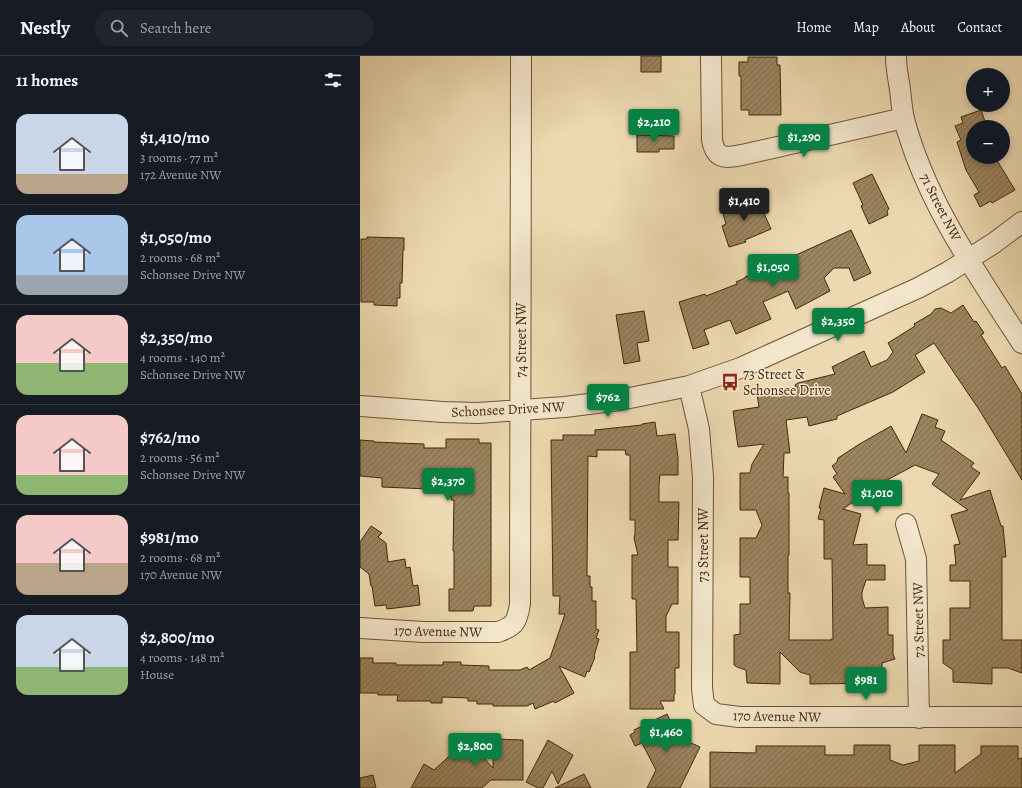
<!DOCTYPE html>
<html lang="en">
<head>
<meta charset="utf-8">
<style>
	body { margin:0; font-family:Alegreya,serif; background:#20242c; color:#f1f3f6; height:100vh; display:flex; flex-direction:column; font-size:15px; white-space:nowrap }
	* { box-sizing:border-box; margin:0 }
	p { font-size:13px; color:#9ea1a6 }
	.icon { flex:none; width:22px; height:22px; fill:none; stroke:currentColor; stroke-width:2; stroke-linecap:round; stroke-linejoin:round }
	.map { position:relative; flex:1; overflow:hidden }
	.side { display:flex; flex-direction:column; background:#171b24; width:360px }
	.side>* { flex:none }
	.controls { position:absolute; left:606px; top:12px; display:grid; gap:8px }
	.controls a { display:grid; place-items:center; width:44px; height:44px; border-radius:50%; background:#171b24; box-shadow:0 2px 6px #0003; font-size:20px }
	.price { position:absolute; translate:-50% -34px; padding:0 9px; border-radius:4px; background:#0b8043; color:#fff; font-size:13px; line-height:26px; filter:drop-shadow(0 1px 2px #0008) }
	.price::after { content:''; position:absolute; left:50%; top:24px; width:12px; height:9px; margin-left:-6px; background:inherit; clip-path:polygon(0 0,100% 0,50% 100%) }
	.price.selected { background:#222; color:#fff }
	ul { padding:0; list-style:none }
	li { display:flex; align-items:center; gap:12px; height:100px; padding:0 16px }
	li+li { border-top:1px solid #363941 }
	li span { display:grid; place-items:center; flex:none; width:112px; height:80px; border-radius:12px; color:#555 }
	li>.icon { margin-inline-start:auto }
	span .icon { width:48px; height:48px; fill:#fffc; stroke-width:1 }
	li b { font-size:17px }
	h2 { display:flex; justify-content:space-between; align-items:center; height:48px; padding:0 16px; font-size:17px }
	header { display:flex; align-items:center; gap:24px; box-sizing:border-box; height:56px; padding:0 20px; background:#171b24; border-bottom:1px solid #363941 }
	header strong { font-size:19px }
	nav { display:flex; gap:22px; margin-inline-start:auto; font-size:14px }
	.search { width:280px; height:36px; background:#20242c; display:flex; align-items:center; gap:10px; box-sizing:border-box; padding:0 14px; border-radius:22px; color:#9ea1a6; font-size:15px }
	main { display:flex; flex:1; min-height:0 }
	.map>svg:first-child { display:block }
	.building { fill:url(#building-hatch); stroke:#432709 }
	.lines { fill:none; stroke-linecap:round; stroke-linejoin:round }
	.minor-casing { stroke:#6e5433; stroke-width:22 }
	.minor { stroke:#f3e6cc; stroke-width:20 }
	.labels { text-anchor:middle; stroke-width:3; stroke-linejoin:round; paint-order:stroke }
	.street-label { font-size:14px; fill:#432709; stroke:#f3e6cc }
	.poi-label { font-size:14px; fill:#432709; stroke:#f3e6cc; text-anchor:start }
</style>
</head>
<body>
<header>
<strong>Nestly</strong>
<div class="search"><svg class="icon" aria-label="search" viewBox="0 0 24 24"><circle cx="10" cy="10" r="6"/><path d="M15 15l6 6"/></svg>Search here</div>
<nav><a>Home</a><a>Map</a><a>About</a><a>Contact</a></nav>
</header>
<main>
<section class="side">
<h2>11 homes<svg class="icon" aria-label="filters" viewBox="0 0 24 24"><path d="M4 7h16M4 17h16"/><circle cx="9" cy="7" r="2"/><circle cx="15" cy="17" r="2"/></svg></h2>
<ul>
<li><span style="background:linear-gradient(#c9d6e8 75%,#b9a48a 0)"><svg class="icon" aria-label="home" viewBox="0 0 24 24"><path d="M3 11l9-7 9 7M6 9v11h12V9"/></svg></span><div><b>$1,410/mo</b><p>3 rooms · 77 m²</p><p>172 Avenue NW</p></div></li>
<li><span style="background:linear-gradient(#a9c7e8 75%,#9aa5b1 0)"><svg class="icon" aria-label="home" viewBox="0 0 24 24"><path d="M3 11l9-7 9 7M6 9v11h12V9"/></svg></span><div><b>$1,050/mo</b><p>2 rooms · 68 m²</p><p>Schonsee Drive NW</p></div></li>
<li><span style="background:linear-gradient(#f6c9c9 60%,#8fb573 0)"><svg class="icon" aria-label="home" viewBox="0 0 24 24"><path d="M3 11l9-7 9 7M6 9v11h12V9"/></svg></span><div><b>$2,350/mo</b><p>4 rooms · 140 m²</p><p>Schonsee Drive NW</p></div></li>
<li><span style="background:linear-gradient(#f6c9c9 75%,#8fb573 0)"><svg class="icon" aria-label="home" viewBox="0 0 24 24"><path d="M3 11l9-7 9 7M6 9v11h12V9"/></svg></span><div><b>$762/mo</b><p>2 rooms · 56 m²</p><p>Schonsee Drive NW</p></div></li>
<li><span style="background:linear-gradient(#f6c9c9 60%,#b9a48a 0)"><svg class="icon" aria-label="home" viewBox="0 0 24 24"><path d="M3 11l9-7 9 7M6 9v11h12V9"/></svg></span><div><b>$981/mo</b><p>2 rooms · 68 m²</p><p>170 Avenue NW</p></div></li>
<li><span style="background:linear-gradient(#c9d6e8 65%,#8fb573 0)"><svg class="icon" aria-label="home" viewBox="0 0 24 24"><path d="M3 11l9-7 9 7M6 9v11h12V9"/></svg></span><div><b>$2,800/mo</b><p>4 rooms · 148 m²</p><p>House</p></div></li>
</ul>
</section>
<div class="map">
<svg width="662" height="732" viewBox="0 0 662 732">
	<defs>
		<pattern id="building-hatch" width="6" height="6" patternUnits="userSpaceOnUse"><rect width="6" height="6" fill="#9b8460"/><path d="M-1 1l2-2M0 6l6-6M5 7l2-2" fill="none" stroke="#806c4d"/></pattern>
	</defs>
	<rect width="100%" height="100%" fill="#edd9b1"/>
	<filter id="stains"><feTurbulence type="fractalNoise" baseFrequency=".005" numOctaves="4"/><feColorMatrix values="0 0 0 0 .2 0 0 0 0 .09 0 0 0 0 .02 0 0 0 .5 -.17"/></filter>
	<radialGradient id="worn" r=".72"><stop offset=".6" stop-color="#630" stop-opacity="0"/><stop offset="1" stop-color="#630" stop-opacity=".3"/></radialGradient>
	<path class="building" d="M281 0H301V16H281Z
		M388 1H417V9H420L421 59H389V54H381V20H379V6H388Z
		M621 54 627 71H613V101H635L655 134 632 147 631 145 620 151 614 139 619 136 606 114 597 86 601 84 595 70 603 67 601 61Z
		M277 79 314 80V93H299V96H277Z
		M512 118 529 153 527 155 528 159 509 168 501 150 503 149 493 127Z
		M392 141 398 154 402 153 411 173 385 184 386 186 369 191 362 170 366 168 362 154 380 148 379 147Z
		M491 174 511 217 494 225 489 212H474L464 222 470 235 436 253 428 235 403 246 411 263 376 278 370 264 344 274 349 288 333 293 319 246 345 238 346 240 377 228 376 226 385 222V221L403 214Z
		M7 181 44 182V194H43L42 227H40V242H37V250L14 249V246H1V183H7Z
		M603 249 614 266 616 265 624 277 621 279 642 312 645 310 662 338V424L620 355 574 287 555 299 565 316 533 336 477 360V363L449 370 447 361 426 364 430 397H424L423 421H428V437H429V499H428V537H430L429 584H471V583H473L472 503H464V464L458 463 461 452H459L464 432 485 438 473 421 477 418 472 410 477 406 478 402 498 389 531 370 546 397 562 358 578 364 575 371 585 375 581 384 614 407 611 411 620 417 600 444 630 434 641 470H643L646 501H642V584H662V617L648 612H632V628L593 626V614L583 607V584H590V552H610V525H590V509H596L594 489 600 488 591 459 608 454 572 428 579 418 555 409 516 430 483 453 501 458 493 489 507 488V509H525V524H506L502 536V542L505 552 528 551V579H533V598L535 603 522 607V627L450 628V619L440 616 420 596V628L387 627 386 614 377 611 374 609V579L380 578V548H390V521H380V482H396L402 469 396 454H380V417H390L392 408 404 388 378 391 373 355 399 351 397 338 436 331 435 329 438 327 475 318 472 311 504 295 511 311 527 304 533 296 528 287 555 270 554 268 571 258 575 253 581 252 591 257Z
		M284 255 289 285 277 287 280 305 264 308 256 259Z
		M295 366 297 380 315 378 318 402V419H300L299 429V446H319L318 484H308V511H318V548H312L306 560V576H319V612H315V638H314V645H300L304 653H270V596H277L276 543H272V499H278L274 482 275 478V464H270V399H266L265 394H237V401L228 400 227 520H230V531H232V545H236V573L239 574 236 582 239 583 234 600 235 601 229 616 227 615 225 621 199 610 214 637 195 647 194 645 175 653 173 647 167 650H133V648H117V645H108V642L82 641V647H71V645H37L38 639H18V637H0V602H13V607H36V609H83V606H101V609L129 610V614H160L167 611 169 614 190 602 205 558H199L200 540H193L191 384H203V379H235V374L282 369V368Z
		M86 383H119V387H131V550H114L113 555H89V533H94V495H93L94 444H91V430L68 429V433L22 431V422L0 420V384L14 385V386L64 388V392H86Z
		M11 470 22 477 18 481 26 487 28 506 45 503 46 512 50 511 53 530 58 529 60 549 27 553 26 549 15 550 12 530H11L9 518 0 511V486Z
		M307 658 318 681 340 691 320 732H287L296 714 282 687 275 690 270 679 275 676 274 674Z
		M133 683 163 684V724H131L122 732H51L64 708 74 714 107 684 133 712Z
		M188 684 213 699 198 728 192 715 183 732H178L166 726Z
		M494 689H530V704L543 709 559 705V689H595V717L621 698V690H658V703L662 702V732H350V696L396 697V690H465V699H494Z
		M224 718 231 732H195Z
		M13 719 16 732H0V722Z"/>
	<g class="lines">
		<g class="minor-casing">
			<path id="minor" d="M351 0 352 84C356 104 365 102 382 99L544 62
				M536 0C536 11 538 22 540 33 541 43 542 54 544 63 566 146 616 216 662 287
				M329 330 339 373 343 421 342 632 344 649 356 658 379 661H662
				M0 350 83 356 118 357 161 354 205 351 260 344 329 330 380 312 558 232 588 216 634 187 662 166
				M546 468 556 503 559 662
				M0 572 63 576H138C155 570 157 566 160 548L161 0"/>
		</g>
		<use href="#minor" class="minor"/>
	</g>
	<defs>
		<g id="bus-bare" transform="scale(1.38)"><path d="M-5-6H5V4H4V6H2V4H-2V6H-4V4H-5ZM-3.5-4V0h7V-4ZM-3.5 1.2v1.5H-2V1.2ZM2 1.2v1.5H3.5V1.2Z" fill="#8f2418" stroke="#f3e6cc" stroke-width="2.5" paint-order="stroke"/></g>
	</defs>
	<g fill-rule="evenodd">
		<use href="#bus-bare" x="370" y="326"/>
	</g>
	<g class="labels">
		<g class="street-label">
			<text transform="translate(581 151) rotate(63)" y="5">71 Street NW</text>
			<text transform="translate(161 284) rotate(-90)" y="5">74 Street NW</text>
			<text transform="translate(148 353) rotate(-3)" y="5">Schonsee Drive NW</text>
			<text transform="translate(343 489) rotate(-90)" y="5">73 Street NW</text>
			<text transform="translate(558 564) rotate(-91)" y="5">72 Street NW</text>
			<text transform="translate(78 575) rotate(1)" y="5">170 Avenue NW</text>
			<text transform="translate(417 660) rotate(1)" y="5">170 Avenue NW</text>
		</g>
		<g class="poi-label">
			<text x="383" y="323">73 Street &amp;<tspan x="383" dy="16">Schonsee Drive</tspan></text>
		</g>
	</g>
	<rect width="100%" height="100%" filter="url(#stains)"/>
	<rect width="100%" height="100%" fill="url(#worn)"/>
</svg>
<div class="controls">
<a>+</a>
<a>−</a>
</div>
<b class="price" style="left:294px;top:87px">$2,210</b>
<b class="price" style="left:444px;top:102px">$1,290</b>
<b class="price selected" style="left:384px;top:166px">$1,410</b>
<b class="price" style="left:413px;top:232px">$1,050</b>
<b class="price" style="left:478px;top:286px">$2,350</b>
<b class="price" style="left:248px;top:362px">$762</b>
<b class="price" style="left:88px;top:446px">$2,370</b>
<b class="price" style="left:517px;top:458px">$1,010</b>
<b class="price" style="left:506px;top:645px">$981</b>
<b class="price" style="left:306px;top:697px">$1,460</b>
<b class="price" style="left:115px;top:711px">$2,800</b>
</div>
</main>
</body>
</html>
